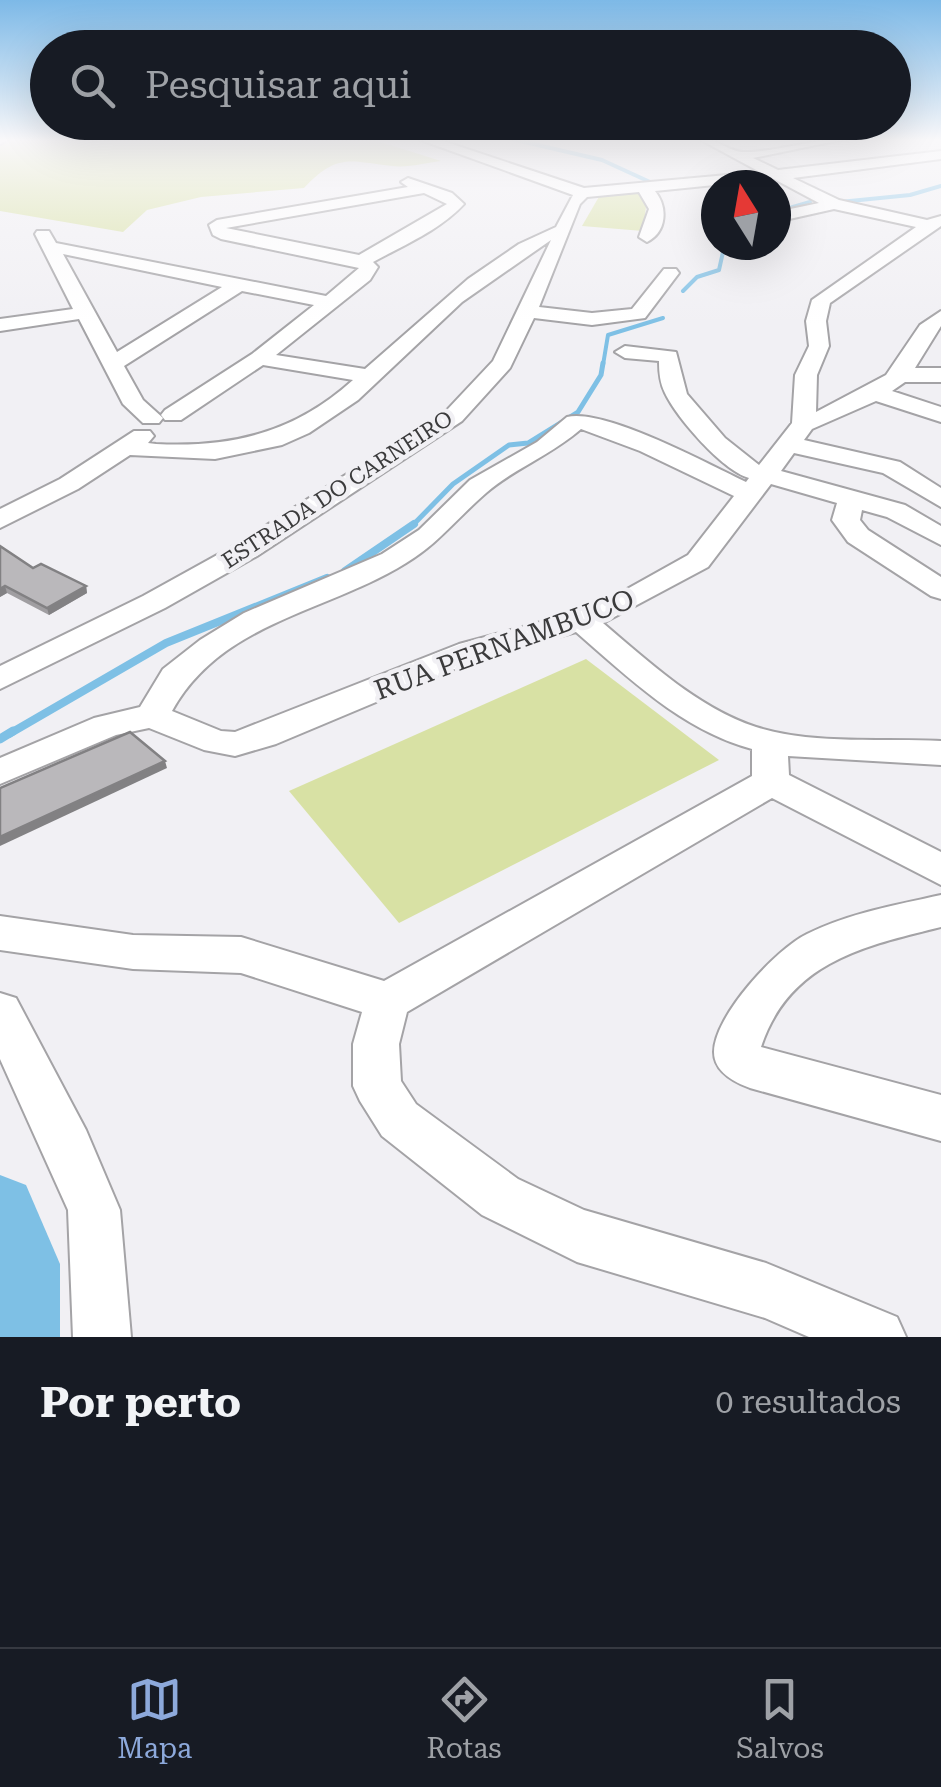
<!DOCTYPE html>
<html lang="pt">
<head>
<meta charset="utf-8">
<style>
	:root { --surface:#171b24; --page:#20242c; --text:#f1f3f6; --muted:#9ea1a6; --line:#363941; --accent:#8da9db }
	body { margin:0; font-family:"Roboto Serif",serif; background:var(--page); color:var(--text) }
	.compass { position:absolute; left:701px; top:170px; width:90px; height:90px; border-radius:50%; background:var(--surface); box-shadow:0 10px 40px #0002; rotate:349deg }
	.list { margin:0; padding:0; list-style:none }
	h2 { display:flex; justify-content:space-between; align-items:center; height:130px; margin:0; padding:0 40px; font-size:42px }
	h2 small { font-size:32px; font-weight:400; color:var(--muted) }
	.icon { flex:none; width:55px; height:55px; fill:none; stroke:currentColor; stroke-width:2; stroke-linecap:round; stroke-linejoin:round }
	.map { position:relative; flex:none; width:941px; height:1337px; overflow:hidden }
	.search { position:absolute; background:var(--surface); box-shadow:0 10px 40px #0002; left:30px; right:30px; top:30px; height:110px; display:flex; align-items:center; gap:25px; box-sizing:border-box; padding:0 35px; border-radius:55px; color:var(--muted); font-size:38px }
	.sheet { height:310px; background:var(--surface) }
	nav { display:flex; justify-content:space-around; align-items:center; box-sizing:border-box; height:140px; border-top:2px solid var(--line); background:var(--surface); font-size:28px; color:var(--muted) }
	nav a { display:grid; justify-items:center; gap:5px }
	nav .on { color:var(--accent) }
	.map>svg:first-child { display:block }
	.green { fill:#d8e1a4 }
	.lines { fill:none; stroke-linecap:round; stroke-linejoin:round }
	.stream-far3 { stroke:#7ec0e5; stroke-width:4 }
	.stream-far2 { stroke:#7ec0e5; stroke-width:5 }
	.stream-far1 { stroke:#7ec0e5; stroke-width:8 }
	.stream { stroke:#7ec0e5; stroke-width:9 }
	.river { fill:#7ec0e5; fill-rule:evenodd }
	.minor-casing { stroke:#a4a3a6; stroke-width:4 }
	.minor { fill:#fff; fill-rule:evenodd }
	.wall { fill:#a09ea1 }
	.shaded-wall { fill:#828183 }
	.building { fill:#bab8bb; stroke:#828183; stroke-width:2.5 }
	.labels { text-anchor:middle; stroke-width:9; stroke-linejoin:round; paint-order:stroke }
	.far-street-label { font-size:22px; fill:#3b3b3c; stroke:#f1f0f4 }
	.street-label { font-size:28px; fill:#3b3b3c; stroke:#f1f0f4 }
</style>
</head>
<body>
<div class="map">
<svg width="941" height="1337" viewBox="0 0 941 1337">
	<rect width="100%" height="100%" fill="#f1f0f4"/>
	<!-- green -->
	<g class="green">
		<path d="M24,139h347l70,22c-16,2 -33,7 -49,5 -43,-5 -55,-13 -88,22l-103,9 -54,13 -24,22 -123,-21v-68z"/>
		<path d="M642,190l5,9 -4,32 -61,-5 18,-31z"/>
		<path d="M586,659l133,101 -320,163 -110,-132z"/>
	</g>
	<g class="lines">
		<!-- stream-far3 -->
		<g class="stream-far3">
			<path d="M512,139l90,21 48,22"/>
			<path d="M840,202l70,-7 31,-9"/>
			<path d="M776,212l34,-10"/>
			<path d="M683,291l14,-14 22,-7 4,-18 12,-7"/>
			<path d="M603,365l5,-30 55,-17"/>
		</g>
		<!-- stream-far2 -->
		<path class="stream-far2" d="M411,527l42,-43 56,-39 19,-2 50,-31 23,-37 2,-12"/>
		<!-- stream-far1 -->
		<g class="stream-far1">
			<path d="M345,571l69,-47"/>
			<path d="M9,734l157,-91 161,-65"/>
		</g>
		<!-- stream -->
		<path class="stream" d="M0,739l13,-8"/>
		<!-- river -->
		<path class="river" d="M0,1175l26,10 34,79v73h-60z"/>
		<!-- minor casing -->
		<g class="minor-casing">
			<g id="minor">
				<path d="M0,139h9l-9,5z"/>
				<path d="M418,139h19l147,49 176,-16 -61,-33c19,0 29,12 44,13 28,1 69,-13 102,-13l-92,19 25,12 163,-19v8l-148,19 46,22 88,20 14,-4v10l-111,77 -4,18 3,25 -12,29 -1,37 70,-37 34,-50 21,-14v15l-26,42h26v14h-36l-13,9 49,16v15l-65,-21 -64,28 -8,11 96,22 41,26v19l-58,-34 -89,-20 -13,18 124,34 36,21v19l-54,-28 -25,-7 -2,10 8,10 73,47v22l-10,-3 -83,-54 -16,-22 5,-17 -66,-19 -63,83 -105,56c46,39 95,85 153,104 57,18 126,11 185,14v24l-153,-9 1,19 152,77v33l-169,-87 -365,214 -8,32 2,37 15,23 102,75 66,31 182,53 131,54 9,20h-97l-44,-19 -188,-56 -95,-47 -100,-79 -22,-35 -7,-15v-42l9,-32 -121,-39 -108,-4 -133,-19v-34l133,19 108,2 143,44 368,-205v-27c-70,-19 -123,-71 -176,-117l-95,26 -205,86 -41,12 -31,-6 -55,-22 -33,7 -116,49v-26l94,-40 46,-11 23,-38 37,-29 44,-27 138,-59 37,-24 51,-50 67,-38 30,-25c38,-9 141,47 179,65l3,-4c-27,-8 -72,-60 -84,-85 -5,-10 -6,-20 -6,-32l-34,-3 -10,-6 10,-6 51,6 11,42 38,44 34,27 33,-42 3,-48 14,-29 -3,-25 6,-21 104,-73 -82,-18 -58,13v-10l43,-9 -45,-24 -119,12c13,16 12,41 -8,51l-8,-5 10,-28 -10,-17 -52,5 -7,7 -41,103 53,6 40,-4 32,-40h12l3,4 -34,45 -53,7 -58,-7 -24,50 -48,53 -205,135 -92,52 -165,81v-23l143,-70 94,-52 209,-133 47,-50 58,-121 -89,62 -104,98 -49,33 -27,12 -67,14 -85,-4 -52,34 -78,39v-19l60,-30 74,-48h16l4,5 -6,7 8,1c76,4 140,-12 197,-64l-90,-15 -82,55h-16l-4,-5 4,-5 87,-56 62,-49 -72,-14 -118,75 19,34 20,18 -4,5h-16l-20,-19 -44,-85 -79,12v-12l73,-10 -38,-75 2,-3h12l7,12 270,53 33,-28 -138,-29 -8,-4 -4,-10 8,-5 191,-33 -7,-5 7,-4 44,15 12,11c-24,26 -60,41 -91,58l5,5 -8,13 -94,75 89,14 103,-90 51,-35 37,-17 17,-32zM424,193l23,11 -88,51 -133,-27zM63,254l159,33 -105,65zM581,429l59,22 94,45 -46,59 -77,43 -40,16 -112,30 -224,88 -14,-1 -49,-20c50,-90 154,-98 234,-148 32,-19 52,-46 80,-70 27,-24 64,-37 95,-64z"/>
				<path d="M941,895v32c-77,19 -152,35 -180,120l180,48v46l-191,-53c-16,-6 -36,-16 -36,-36 0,-36 62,-103 93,-118 42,-21 89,-29 134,-39z"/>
				<path d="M0,993l16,5 70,132 34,80 11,127h-58l-5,-127 -68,-151z"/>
			</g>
		</g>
		<!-- minor -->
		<use href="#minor" class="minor"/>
	</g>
	<!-- wall -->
	<path class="wall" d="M0,546l33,22 53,18 1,7 -38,22 -42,-22 -7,4z"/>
	<!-- shaded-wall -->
	<g class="shaded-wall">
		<path d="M5,586l2,7 -7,4v-8z"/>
		<path d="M86,586l1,7 -38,22 -2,-7z"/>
		<path d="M165,761l2,7 -167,78v-9z"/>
	</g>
	<!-- building -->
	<g class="building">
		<path d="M0,546l33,22 8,-4 45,22 -39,22 -42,-22 -5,3z"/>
		<path d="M130,732l35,29 -165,76v-49z"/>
	</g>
	<!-- sky -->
	<linearGradient id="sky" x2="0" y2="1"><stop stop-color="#7db9e7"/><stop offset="0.43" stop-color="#f9f8fa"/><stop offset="1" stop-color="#f9f8fa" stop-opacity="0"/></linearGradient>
	<rect width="941" height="326" fill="url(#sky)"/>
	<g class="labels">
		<!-- far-street labels -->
		<g class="far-street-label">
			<text transform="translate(337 489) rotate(-33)" y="8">ESTRADA DO CARNEIRO</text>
		</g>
		<!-- street labels -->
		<g class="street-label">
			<text transform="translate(504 644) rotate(-20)" y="10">RUA PERNAMBUCO</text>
		</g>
	</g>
</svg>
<svg class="compass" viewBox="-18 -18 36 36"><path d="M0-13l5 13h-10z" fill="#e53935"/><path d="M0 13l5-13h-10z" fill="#9ea1a6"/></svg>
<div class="search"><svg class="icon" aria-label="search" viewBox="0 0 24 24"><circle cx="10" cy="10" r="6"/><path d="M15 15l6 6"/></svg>Pesquisar aqui</div>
</div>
<section class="sheet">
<h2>Por perto<small>0 resultados</small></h2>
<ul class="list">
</ul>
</section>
<nav>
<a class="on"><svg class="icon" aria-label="map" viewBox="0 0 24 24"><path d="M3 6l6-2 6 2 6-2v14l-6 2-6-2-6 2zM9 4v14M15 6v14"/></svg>Mapa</a>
<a><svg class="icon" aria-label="directions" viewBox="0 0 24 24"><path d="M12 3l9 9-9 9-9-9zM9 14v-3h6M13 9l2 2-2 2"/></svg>Rotas</a>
<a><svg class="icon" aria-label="saved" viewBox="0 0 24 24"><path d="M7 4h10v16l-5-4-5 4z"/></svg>Salvos</a>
</nav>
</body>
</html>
